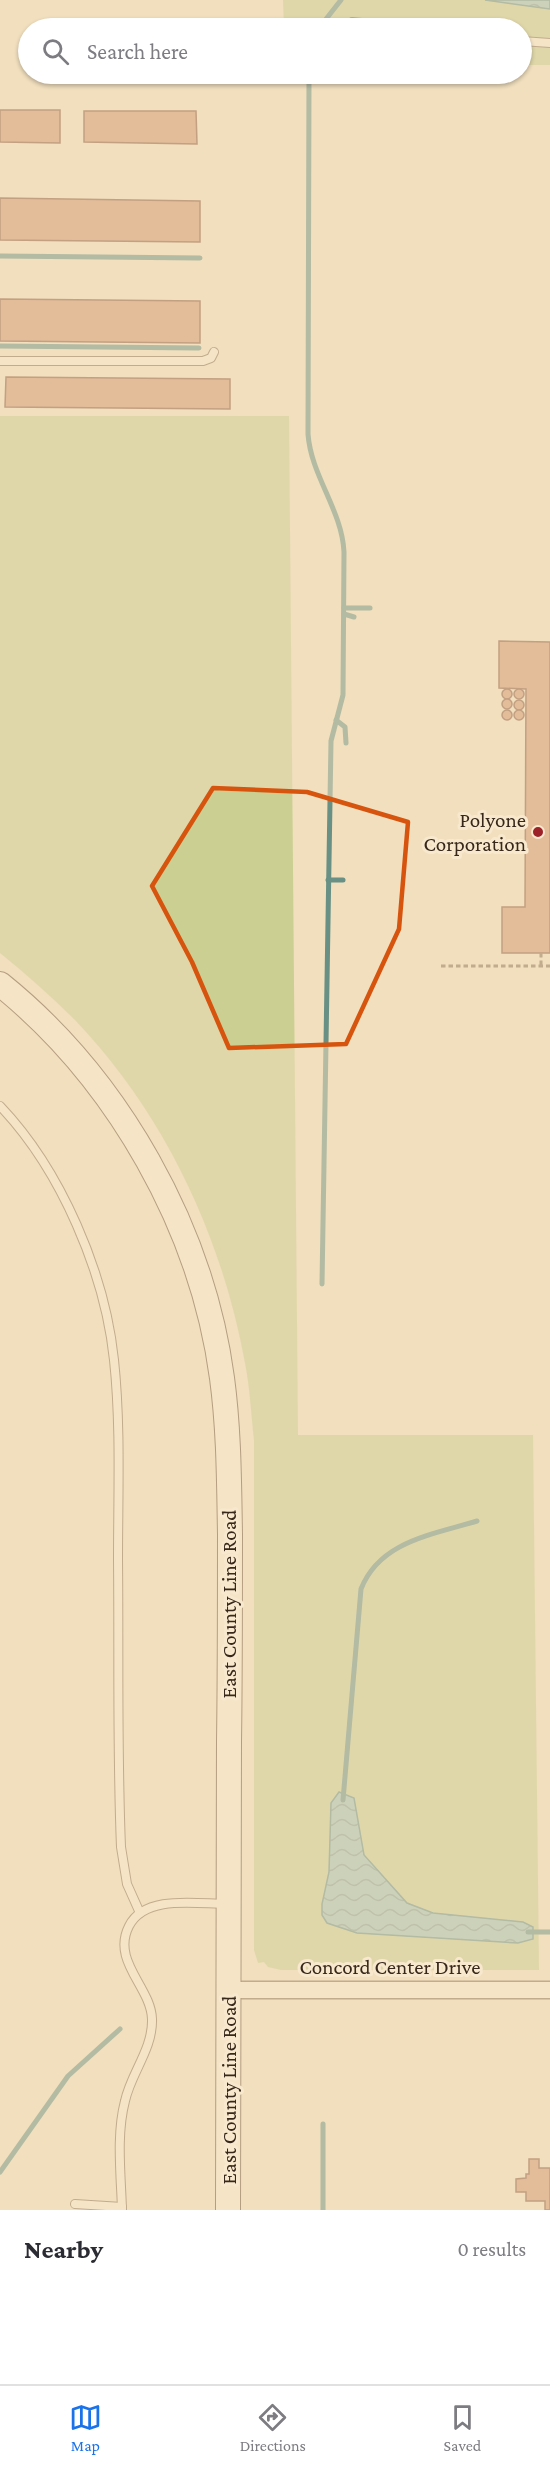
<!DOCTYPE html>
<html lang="en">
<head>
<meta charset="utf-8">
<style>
	:root { --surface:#fff; --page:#f7f7f7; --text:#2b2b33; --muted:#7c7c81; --line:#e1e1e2; --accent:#1a73e8 }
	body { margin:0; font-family:"Crimson Pro",serif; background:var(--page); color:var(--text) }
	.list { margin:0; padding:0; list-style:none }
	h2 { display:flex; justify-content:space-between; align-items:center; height:78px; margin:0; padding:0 24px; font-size:26px }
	h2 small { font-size:20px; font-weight:400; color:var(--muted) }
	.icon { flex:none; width:33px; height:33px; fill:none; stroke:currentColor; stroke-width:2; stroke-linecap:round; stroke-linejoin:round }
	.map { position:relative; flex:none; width:550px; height:2210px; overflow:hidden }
	.search { position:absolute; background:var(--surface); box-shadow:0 2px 4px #0004; left:18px; right:18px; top:18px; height:66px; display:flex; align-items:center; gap:15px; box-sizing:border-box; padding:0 21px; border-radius:33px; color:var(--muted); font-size:22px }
	.sheet { height:174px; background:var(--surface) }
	nav { display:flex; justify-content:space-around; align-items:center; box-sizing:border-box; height:84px; border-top:2px solid var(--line); background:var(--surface); font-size:16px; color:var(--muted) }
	nav a { display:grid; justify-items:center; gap:3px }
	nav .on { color:var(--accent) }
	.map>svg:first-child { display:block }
	.grass { fill:#cbcf91 }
	.water { fill:url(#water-waves); stroke:#689084; stroke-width:1.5 }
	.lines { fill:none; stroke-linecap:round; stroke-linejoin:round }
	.stream { stroke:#689084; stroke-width:5 }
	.building { fill:#d29470; stroke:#8b5539; stroke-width:1.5 }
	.service-casing { stroke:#8a6f55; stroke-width:10 }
	.minor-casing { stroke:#8a6f55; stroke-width:19 }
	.secondary-casing { stroke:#6c5039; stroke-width:26 }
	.path { stroke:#8a6f55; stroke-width:3; stroke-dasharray:4.5 3; stroke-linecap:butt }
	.service { stroke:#fbecd1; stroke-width:8 }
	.minor { stroke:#fbecd1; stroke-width:16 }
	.secondary { stroke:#fbecd1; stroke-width:24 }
	.marked { fill:none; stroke:#d6540e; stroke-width:4.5; stroke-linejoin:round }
	.poi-dot { fill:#9d2128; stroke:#f8e9ce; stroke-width:2 }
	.labels { text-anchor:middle; stroke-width:6; stroke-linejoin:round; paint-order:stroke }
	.poi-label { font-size:21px; fill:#38281b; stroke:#f8e9ce; text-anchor:end }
	.street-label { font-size:21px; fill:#38281b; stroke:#f8e9ce }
</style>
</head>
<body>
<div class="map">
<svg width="550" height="2210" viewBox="0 0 550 2210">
	<defs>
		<pattern id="water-waves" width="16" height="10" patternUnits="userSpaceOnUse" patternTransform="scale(1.5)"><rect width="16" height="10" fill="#a1c2b7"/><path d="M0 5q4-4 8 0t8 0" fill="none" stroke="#849e94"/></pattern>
	</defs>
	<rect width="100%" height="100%" fill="#f1dfbe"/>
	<!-- grass -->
	<g class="grass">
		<path d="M283,0h267v65h-28v-37h-238z"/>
		<path d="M0,416h289l9,1019h235l6,535h-258l-13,-3 -4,-5 -6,1 -4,-13v-510c-3,-26 -4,-52 -9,-77 -23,-127 -81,-250 -170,-343 -24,-24 -49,-46 -75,-67z"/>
	</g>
	<!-- water -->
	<g class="water">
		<path d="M485,0h65v9z"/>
		<path d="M339,1792l15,6 10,57 43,48 26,10 90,9 10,5v12l-15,4 -161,-10 -30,-10 -5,-8v-11l7,-32 2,-69z"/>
	</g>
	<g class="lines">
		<!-- stream -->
		<g class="stream">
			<path d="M319,28l22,-28"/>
			<path d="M309,74l-1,360c3,42 34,76 36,118l-1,143 -12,46 -9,543"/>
			<path d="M0,256l200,2"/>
			<path d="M0,346l199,2"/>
			<path d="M344,608h26"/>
			<path d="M344,614l10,3"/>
			<path d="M336,720l9,7 1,16"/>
			<path d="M328,880h15"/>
			<path d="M343,1800l18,-211c19,-48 71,-54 116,-68"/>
			<path d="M528,1932h22"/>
			<path d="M0,2172l68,-96 52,-47"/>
			<path d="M323,2210v-86"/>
		</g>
	</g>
	<!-- building -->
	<g class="building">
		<path d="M0,110h60v33l-60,-1z"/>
		<path d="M84,111h112l1,33 -113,-2z"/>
		<path d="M0,198l200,3v41l-200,-2z"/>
		<path d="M0,299l200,2v42l-200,-2z"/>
		<path d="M6,377l224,2v30l-225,-2z"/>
		<path d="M499,641l51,1v311h-48v-46h23l1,-218 -27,-1z"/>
		<circle cx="507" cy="694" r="5"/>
		<circle cx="519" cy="694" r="5"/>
		<circle cx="507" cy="704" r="5"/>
		<circle cx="519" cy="705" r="5"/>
		<circle cx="519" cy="715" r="5"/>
		<circle cx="507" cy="715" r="5"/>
		<path d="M529,2159h10v9h11v42h-5v-9h-19v-9h-10v-13l10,-1v-4h3z"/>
	</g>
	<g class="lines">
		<!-- service casing -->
		<g class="service-casing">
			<g id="service">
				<path d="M352,22l61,6"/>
				<path d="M522,41l28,2"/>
				<path d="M0,361h203l8,-3 3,-6"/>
				<path d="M0,1106c61,64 105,167 114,254 7,66 4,134 4,200 1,96 -1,191 3,287l6,37 13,29"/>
				<path d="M75,2204l47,3"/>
				<path d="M122,2210c-1,-35 -6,-75 3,-109 6,-28 28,-52 27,-82 -1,-32 -41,-58 -23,-93 16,-32 69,-22 97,-22"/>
			</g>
		</g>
		<!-- minor casing -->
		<g class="minor-casing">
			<path id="minor" d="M229,1990h321"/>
		</g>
		<!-- secondary casing -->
		<g class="secondary-casing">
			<path id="secondary" d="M0,984c118,95 202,244 222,394 7,52 7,103 8,156 0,69 0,138 -1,208 0,156 0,312 -1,468"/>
		</g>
		<!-- path -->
		<g class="path">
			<path d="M541,953v13"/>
			<path d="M441,966h109"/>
		</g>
		<!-- service -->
		<use href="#service" class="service"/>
		<!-- minor -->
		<use href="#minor" class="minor"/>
		<!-- secondary -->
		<use href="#secondary" class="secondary"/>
	</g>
	<!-- marked area -->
	<path d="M0 0H550V2210H0ZM213,788l94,4 101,30 -9,107 -53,115 -117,4 -37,-86 -40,-76z" fill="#f1dfbe" fill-opacity=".55" fill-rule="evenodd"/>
	<path class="marked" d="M213,788l94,4 101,30 -9,107 -53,115 -117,4 -37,-86 -40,-76z"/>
	<!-- markers -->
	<circle class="poi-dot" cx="538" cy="832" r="6"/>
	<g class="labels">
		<!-- poi labels -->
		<g class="poi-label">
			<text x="526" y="827">Polyone<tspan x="526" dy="24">Corporation</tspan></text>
		</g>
		<!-- street labels -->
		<g class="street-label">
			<text transform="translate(229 1604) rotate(-90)" y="7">East County Line Road</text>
			<text x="390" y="1974">Concord Center Drive</text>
			<text transform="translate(229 2090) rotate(-90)" y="7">East County Line Road</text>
		</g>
	</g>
</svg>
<div class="search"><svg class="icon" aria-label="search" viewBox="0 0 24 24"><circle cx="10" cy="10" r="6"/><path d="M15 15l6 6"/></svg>Search here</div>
</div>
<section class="sheet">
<h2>Nearby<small>0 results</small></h2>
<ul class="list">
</ul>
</section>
<nav>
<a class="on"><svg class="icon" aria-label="map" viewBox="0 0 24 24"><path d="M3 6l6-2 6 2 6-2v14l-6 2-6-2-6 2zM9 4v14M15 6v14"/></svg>Map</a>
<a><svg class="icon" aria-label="directions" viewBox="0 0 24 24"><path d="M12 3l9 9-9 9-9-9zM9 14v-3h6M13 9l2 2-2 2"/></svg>Directions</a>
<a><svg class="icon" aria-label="saved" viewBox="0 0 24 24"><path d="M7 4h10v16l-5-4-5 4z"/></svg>Saved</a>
</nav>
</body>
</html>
